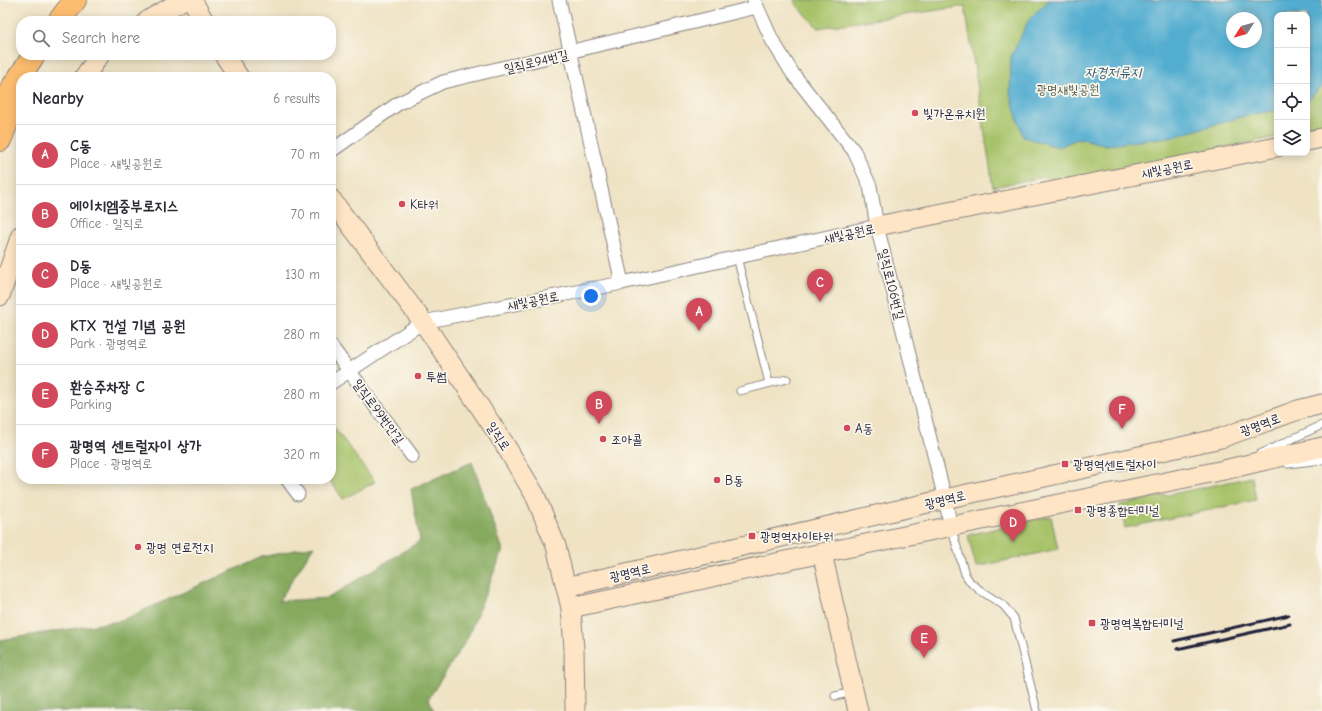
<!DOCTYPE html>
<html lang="en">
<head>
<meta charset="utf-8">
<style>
	:root { --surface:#fff; --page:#f2f2f3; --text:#2b2b33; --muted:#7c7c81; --line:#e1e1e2; --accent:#d1495b }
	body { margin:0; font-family:"Comic Neue","Poor Story",sans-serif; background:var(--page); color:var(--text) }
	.controls { position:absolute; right:12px; top:12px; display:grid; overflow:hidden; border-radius:8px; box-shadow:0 2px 10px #0003 }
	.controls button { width:36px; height:36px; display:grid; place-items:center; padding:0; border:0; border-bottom:1px solid var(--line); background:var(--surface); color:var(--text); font:20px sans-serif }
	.compass { position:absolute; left:1226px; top:12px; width:36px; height:36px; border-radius:50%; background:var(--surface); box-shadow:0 2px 10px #0003; rotate:234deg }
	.you { position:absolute; left:591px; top:296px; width:14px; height:14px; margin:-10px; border:3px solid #fff; border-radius:50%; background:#1a73e8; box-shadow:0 0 0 6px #1a73e833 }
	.badge { display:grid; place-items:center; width:26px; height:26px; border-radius:50%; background:var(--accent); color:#fff; font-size:13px; font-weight:700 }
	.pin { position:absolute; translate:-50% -33px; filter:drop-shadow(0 1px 2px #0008) }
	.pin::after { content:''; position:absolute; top:21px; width:14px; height:12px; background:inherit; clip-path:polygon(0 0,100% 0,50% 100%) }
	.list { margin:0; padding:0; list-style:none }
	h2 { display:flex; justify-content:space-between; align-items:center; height:52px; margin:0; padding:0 16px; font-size:17px }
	h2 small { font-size:13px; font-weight:400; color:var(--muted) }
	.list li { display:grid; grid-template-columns:26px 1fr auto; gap:12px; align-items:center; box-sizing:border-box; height:60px; padding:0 16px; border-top:1px solid var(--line) }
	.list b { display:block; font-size:15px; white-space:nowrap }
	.list p { margin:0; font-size:13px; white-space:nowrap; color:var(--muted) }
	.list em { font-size:13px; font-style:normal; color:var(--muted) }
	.icon { flex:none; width:22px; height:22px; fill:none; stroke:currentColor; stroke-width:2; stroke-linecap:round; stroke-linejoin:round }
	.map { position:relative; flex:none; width:1322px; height:711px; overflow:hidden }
	.search { position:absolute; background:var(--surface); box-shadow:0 2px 10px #0003; left:16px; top:16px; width:320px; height:44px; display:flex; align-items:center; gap:10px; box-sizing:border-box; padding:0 14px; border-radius:16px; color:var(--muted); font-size:15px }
	.panel { position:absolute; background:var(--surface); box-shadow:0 2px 10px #0003; left:16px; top:72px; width:320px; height:412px; border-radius:16px }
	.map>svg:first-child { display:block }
	.green { fill:#a7c369; stroke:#647252; fill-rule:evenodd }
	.forest { fill:#85a95d; stroke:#54664c }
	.water { fill:#53add0; stroke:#3a6886; fill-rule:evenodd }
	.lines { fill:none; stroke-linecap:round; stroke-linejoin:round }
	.lane-casing { stroke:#888280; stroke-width:9 }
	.street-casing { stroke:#888280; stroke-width:15 }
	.secondary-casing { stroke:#888280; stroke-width:21 }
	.highway-casing { stroke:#888280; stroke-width:24 }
	.lane { stroke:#fff; stroke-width:7 }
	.street { stroke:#fff; stroke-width:13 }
	.secondary { stroke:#fee5c5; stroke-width:19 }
	.highway { stroke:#fdbd6f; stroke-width:22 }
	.rail { stroke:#22223b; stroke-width:3 }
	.poi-dot { fill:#d1495b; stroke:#fbf7ec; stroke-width:1.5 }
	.labels { text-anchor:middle; stroke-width:3.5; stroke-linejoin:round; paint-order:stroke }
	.street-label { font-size:13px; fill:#22223b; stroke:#fbf7ec }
	.park-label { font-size:13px; fill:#515a4b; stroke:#fbf7ec }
	.poi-label { font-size:13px; fill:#22223b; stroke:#fbf7ec; text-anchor:start }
	.water-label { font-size:14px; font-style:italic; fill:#365a77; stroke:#fbf7ec }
</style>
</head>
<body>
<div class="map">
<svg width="1322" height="711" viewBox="0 0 1322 711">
	<rect width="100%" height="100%" fill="#fbf7ec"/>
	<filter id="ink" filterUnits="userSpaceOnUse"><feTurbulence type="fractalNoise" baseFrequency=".025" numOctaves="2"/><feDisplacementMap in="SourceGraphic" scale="8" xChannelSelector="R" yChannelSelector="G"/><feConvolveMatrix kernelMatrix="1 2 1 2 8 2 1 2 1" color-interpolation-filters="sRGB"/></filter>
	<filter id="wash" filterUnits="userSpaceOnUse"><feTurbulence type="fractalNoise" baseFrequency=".012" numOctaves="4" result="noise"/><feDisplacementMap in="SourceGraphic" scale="16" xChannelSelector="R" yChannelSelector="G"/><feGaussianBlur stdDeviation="0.9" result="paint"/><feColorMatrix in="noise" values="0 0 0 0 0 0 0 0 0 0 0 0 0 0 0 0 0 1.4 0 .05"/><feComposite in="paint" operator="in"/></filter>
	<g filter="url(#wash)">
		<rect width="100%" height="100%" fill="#efe3c4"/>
		<!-- green -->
		<g class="green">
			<path d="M795,0h527v128l-15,3v-116h-30v122l-218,44 -14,-4 -52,10 -28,-181 -147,22 -23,-25zM1232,18h24v24h-24z"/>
			<path d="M331,423l44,59 -32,17 -14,-20h2z"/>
			<path d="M1252,477l4,23 -131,28 -5,-23z"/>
			<path d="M1051,516l7,33 -82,18 -8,-32z"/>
		</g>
		<!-- forest -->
		<path class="forest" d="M472,462l31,88 -36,89 -38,59 5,13h-434v-71l120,-19 142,-64 52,-11 -35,55 49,-3 92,-57 -9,-52z"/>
		<!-- water -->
		<path class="water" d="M1049,0h273v85l-15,17v-87h-30v95l-29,5 -72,21 -69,9 -28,-7 -20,9 -36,-10 -13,-43 1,-37 18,-38zM1232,18h24v24h-24z"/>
	</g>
	<g filter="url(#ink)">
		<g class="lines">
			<!-- lane casing -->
			<g class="lane-casing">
				<g id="lane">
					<path d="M737,257l32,126"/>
					<path d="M740,391l47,-12"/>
					<path d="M1260,454l62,-29"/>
					<path d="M1288,464l34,-4"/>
					<path d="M951,527l14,47 5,8 11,9 22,14 11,13 23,93"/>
					<path d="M835,696l19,-4"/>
				</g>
			</g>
			<!-- street casing -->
			<g class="street-casing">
				<g id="street">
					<path d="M559,0l63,283"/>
					<path d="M754,0l18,40 21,34 61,77 16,35 7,40 68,273 6,28"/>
					<path d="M331,151l68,-48 44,-21 314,-75"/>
					<path d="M331,346l81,110"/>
					<path d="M331,383l92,-61 199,-39 255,-57"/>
					<path d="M287,479l11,15"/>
				</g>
			</g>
			<!-- secondary casing -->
			<g class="secondary-casing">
				<g id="secondary">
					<path d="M192,0l12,21"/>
					<path d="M147,21l36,-21"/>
					<path d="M224,55l15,22"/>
					<path d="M84,77l16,-22"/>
					<path d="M1307,141l15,-3"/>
					<path d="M331,199l92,123 79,118 33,55 21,51 15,62 3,41 1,62"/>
					<path d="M877,226l400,-79"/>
					<path d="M0,296l21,-61"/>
					<path d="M822,553l36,158"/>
					<path d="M566,587l379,-88 276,-61 77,-28 24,-6"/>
					<path d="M571,608l251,-55 402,-83 98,-23"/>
				</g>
			</g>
			<!-- highway casing -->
			<g class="highway-casing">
				<g id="highway">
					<path d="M59,21l16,-21"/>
					<path d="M0,106l34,-51"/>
					<path d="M0,140l9,-22 12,-23"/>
				</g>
			</g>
			<!-- lane -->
			<use href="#lane" class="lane"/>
			<!-- street -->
			<use href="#street" class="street"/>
			<!-- secondary -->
			<use href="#secondary" class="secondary"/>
			<!-- highway -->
			<use href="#highway" class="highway"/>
			<!-- rail -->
			<g class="rail">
				<path d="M1174,641l115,-26"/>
				<path d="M1177,649l113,-25"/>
			</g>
		</g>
	</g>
	<!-- markers -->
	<g class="poi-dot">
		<circle cx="915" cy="113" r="4"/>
		<circle cx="402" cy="204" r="4"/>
		<circle cx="418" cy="376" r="4"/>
		<circle cx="847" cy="428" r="4"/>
		<circle cx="603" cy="439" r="4"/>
		<rect x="1061" y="460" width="8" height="8" rx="2"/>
		<circle cx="717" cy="480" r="4"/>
		<rect x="1074" y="506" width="8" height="8" rx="2"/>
		<rect x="748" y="532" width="8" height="8" rx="2"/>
		<circle cx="138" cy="547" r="4"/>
		<rect x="1088" y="619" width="8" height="8" rx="2"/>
	</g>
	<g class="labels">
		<!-- street labels -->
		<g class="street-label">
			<text transform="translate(536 61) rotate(-13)" y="5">일직로94번길</text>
			<text transform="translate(1167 168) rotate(-11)" y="5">새빛공원로</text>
			<text transform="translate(849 233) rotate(-12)" y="5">새빛공원로</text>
			<text transform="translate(892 284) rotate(76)" y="5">일직로106번길</text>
			<text transform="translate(533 300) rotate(-11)" y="5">새빛공원로</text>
			<text transform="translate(379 411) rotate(54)" y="5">일직로99번안길</text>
			<text transform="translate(1260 424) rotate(-20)" y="5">광명역로</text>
			<text transform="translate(499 436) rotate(57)" y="5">일직로</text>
			<text transform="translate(945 499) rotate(-13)" y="5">광명역로</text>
			<text transform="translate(630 572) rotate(-13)" y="5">광명역로</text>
		</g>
		<!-- park labels -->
		<g class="park-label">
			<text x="1068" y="94">광명새빛공원</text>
		</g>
		<!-- poi labels -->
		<g class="poi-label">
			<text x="923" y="118">빛가온유치원</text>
			<text x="410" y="209">K타워</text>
			<text x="426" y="381">투썸</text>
			<text x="855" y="433">A동</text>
			<text x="611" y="444">조아콜</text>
			<text x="1073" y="469">광명역센트럴자이</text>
			<text x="725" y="485">B동</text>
			<text x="1086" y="515">광명종합터미널</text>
			<text x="760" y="541">광명역자이타워</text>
			<text x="146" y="552">광명 연료전지</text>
			<text x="1100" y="628">광명역복합터미널</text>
		</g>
		<!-- water labels -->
		<g class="water-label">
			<text x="1113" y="77">자경저류지</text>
		</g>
	</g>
</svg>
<div class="controls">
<button>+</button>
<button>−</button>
<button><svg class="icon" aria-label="locate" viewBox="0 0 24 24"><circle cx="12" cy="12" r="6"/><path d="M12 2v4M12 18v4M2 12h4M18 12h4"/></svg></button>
<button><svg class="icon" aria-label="layers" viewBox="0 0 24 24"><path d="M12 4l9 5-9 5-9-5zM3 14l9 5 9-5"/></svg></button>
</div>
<svg class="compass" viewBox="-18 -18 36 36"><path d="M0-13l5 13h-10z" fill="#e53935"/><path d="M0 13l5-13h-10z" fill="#7c7c81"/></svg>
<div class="you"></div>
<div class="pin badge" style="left:699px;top:331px">A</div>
<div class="pin badge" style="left:599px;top:424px">B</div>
<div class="pin badge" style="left:820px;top:302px">C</div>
<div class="pin badge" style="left:1013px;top:542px">D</div>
<div class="pin badge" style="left:924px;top:658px">E</div>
<div class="pin badge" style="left:1122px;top:429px">F</div>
<div class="search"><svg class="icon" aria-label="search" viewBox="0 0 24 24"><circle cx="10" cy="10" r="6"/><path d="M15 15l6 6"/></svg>Search here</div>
<section class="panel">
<h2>Nearby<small>6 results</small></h2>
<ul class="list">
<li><span class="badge">A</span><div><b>C동</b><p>Place · 새빛공원로</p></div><em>70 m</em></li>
<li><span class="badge">B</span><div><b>에이치엠중부로지스</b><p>Office · 일직로</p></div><em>70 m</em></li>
<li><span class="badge">C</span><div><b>D동</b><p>Place · 새빛공원로</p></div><em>130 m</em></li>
<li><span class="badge">D</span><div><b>KTX 건설 기념 공원</b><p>Park · 광명역로</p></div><em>280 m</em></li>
<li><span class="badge">E</span><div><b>환승주차장 C</b><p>Parking</p></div><em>280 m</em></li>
<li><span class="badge">F</span><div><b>광명역 센트럴자이 상가</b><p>Place · 광명역로</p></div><em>320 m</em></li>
</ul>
</section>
</div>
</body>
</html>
